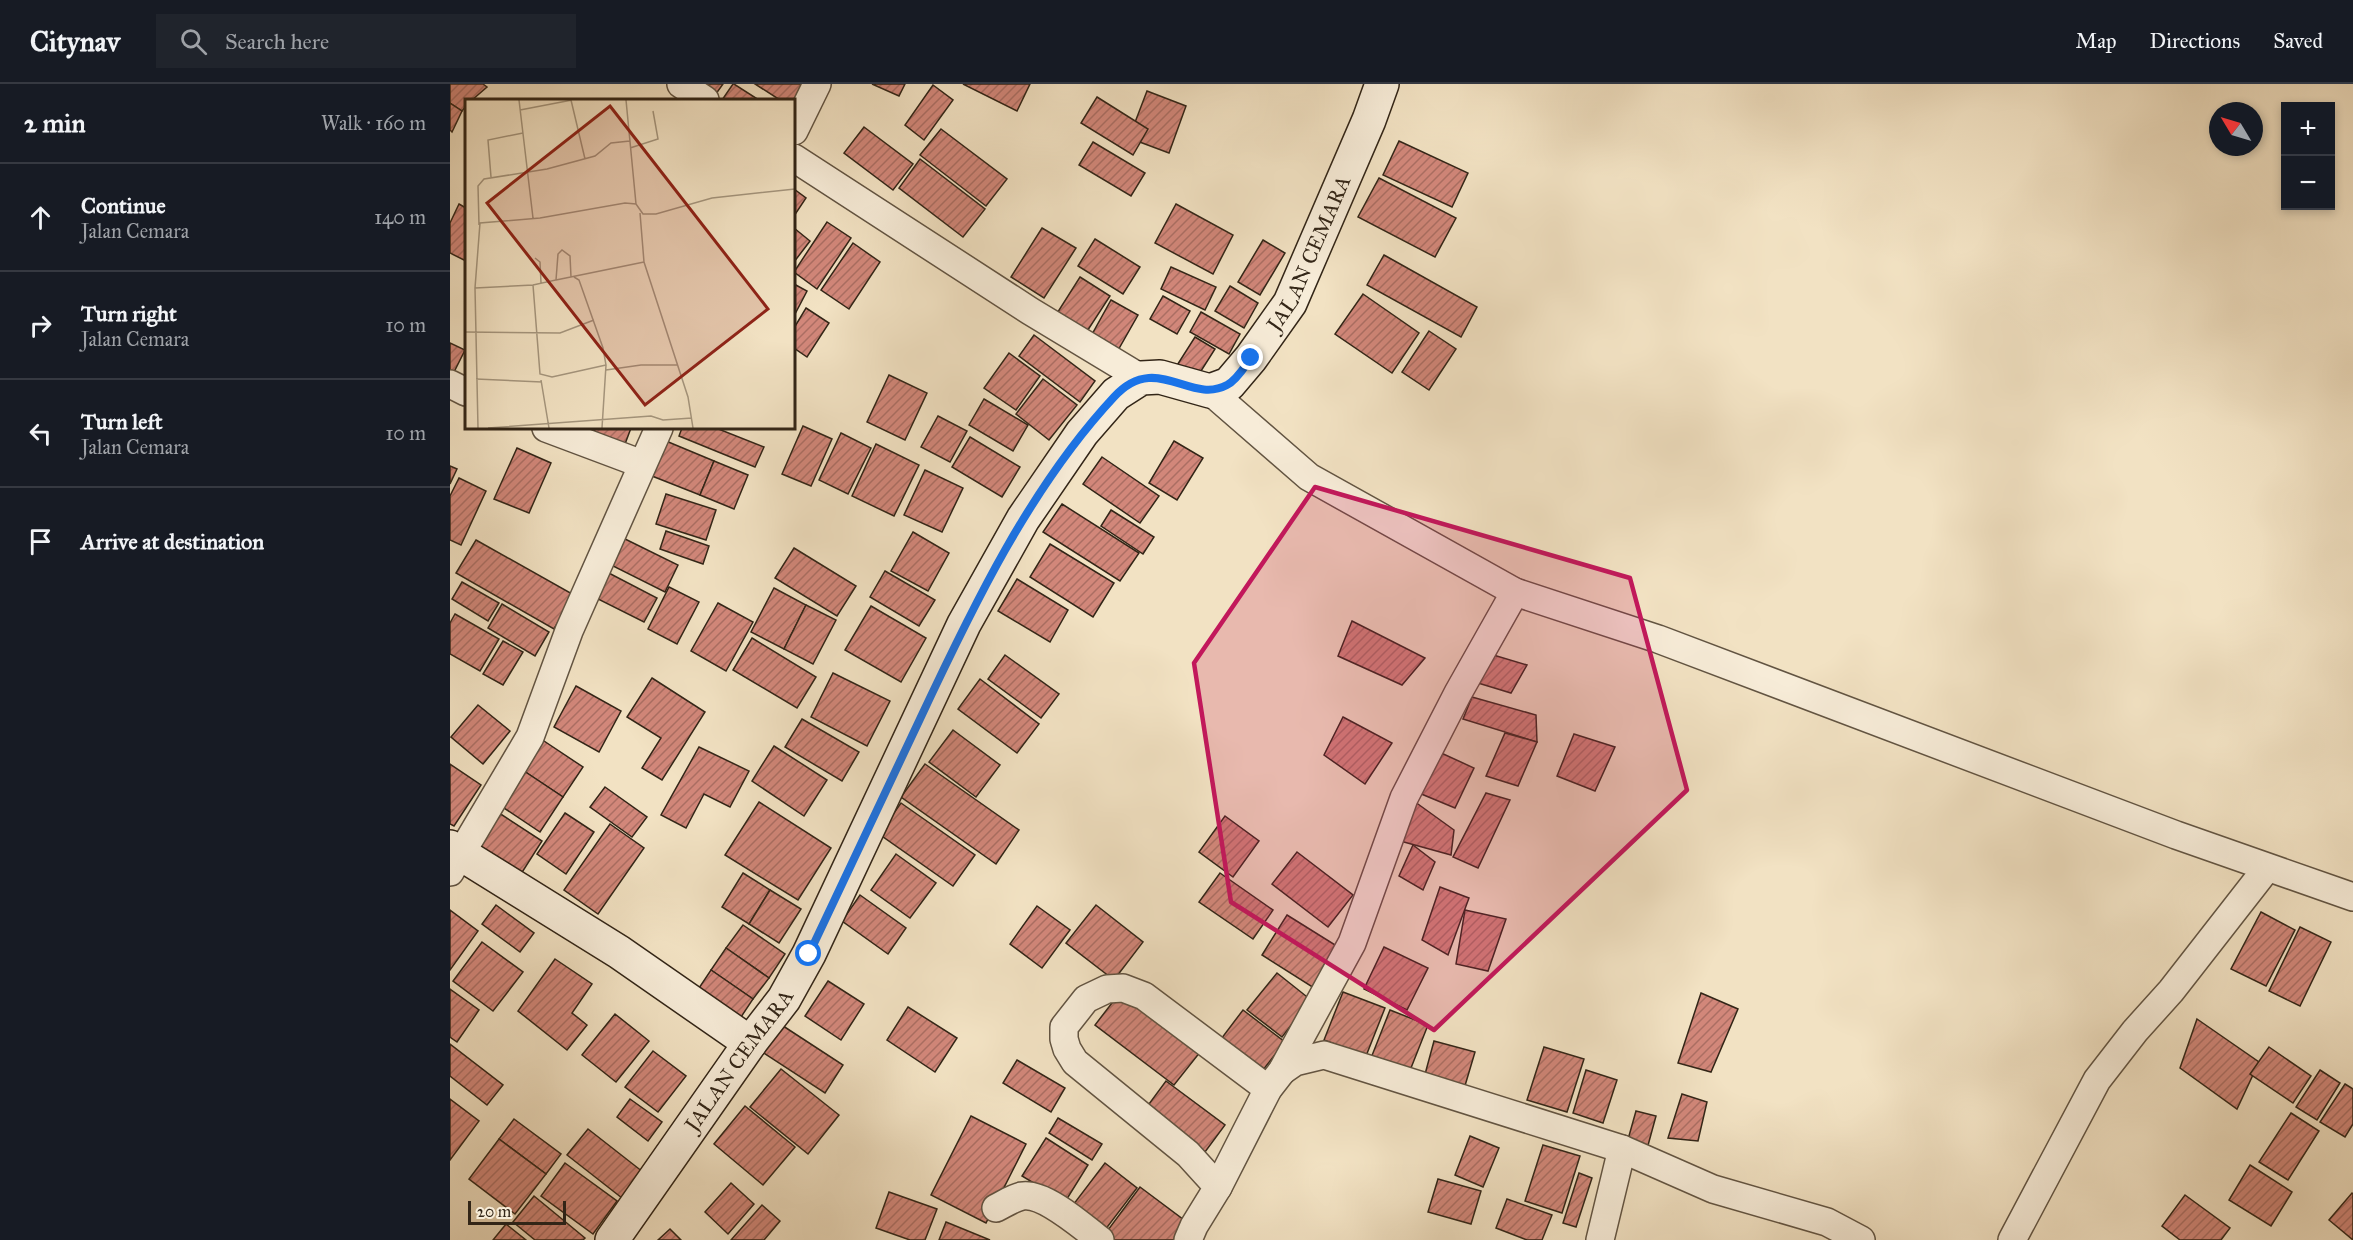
<!DOCTYPE html>
<html lang="en">
<head>
<meta charset="utf-8">
<style>
	:root { --surface:#171b24; --page:#20242c; --text:#f1f3f6; --muted:#9ea1a6; --line:#363941 }
	body { margin:0; font-family:"IM FELL Great Primer",serif; background:var(--page); color:var(--text) }
	.controls { position:absolute; right:18px; top:18px; display:grid; overflow:hidden; border-radius:0px; box-shadow:0 3px 9px #0003 }
	.controls button { width:54px; height:54px; display:grid; place-items:center; padding:0; border:0; border-bottom:2px solid var(--line); background:var(--surface); color:var(--text); font:30px sans-serif }
	.compass { position:absolute; left:1759px; top:18px; width:54px; height:54px; border-radius:50%; background:var(--surface); box-shadow:0 3px 9px #0003; rotate:308deg }
	.scale { position:absolute; left:18px; bottom:15px; width:98px; box-sizing:border-box; padding-left:6px; border:3px solid #322517; border-top:0; font-size:16px; line-height:21px; white-space:nowrap; color:#322517; -webkit-text-stroke:4px #f7ecd8; paint-order:stroke }
	.stop { position:absolute; width:18px; height:18px; margin:-14px; border:4px solid #1a73e8; border-radius:50%; background:#fff }
	.stop.end { background:#1a73e8; border-color:#fff; box-shadow:0 2px 6px #0008 }
	.list { margin:0; padding:0; list-style:none }
	h2 { display:flex; justify-content:space-between; align-items:center; height:78px; margin:0; padding:0 24px; font-size:26px }
	h2 small { font-size:20px; font-weight:400; color:var(--muted) }
	.list li { display:grid; grid-template-columns:39px 1fr auto; gap:18px; align-items:center; box-sizing:border-box; height:108px; padding:0 24px; border-top:2px solid var(--line) }
	.list b { display:block; font-size:22px; white-space:nowrap }
	.list p { margin:0; font-size:20px; white-space:nowrap; color:var(--muted) }
	.list em { font-size:20px; font-style:normal; color:var(--muted) }
	.icon { flex:none; width:33px; height:33px; fill:none; stroke:currentColor; stroke-width:2; stroke-linecap:round; stroke-linejoin:round }
	.map { position:relative; flex:none; width:1903px; height:1156px; overflow:hidden }
	header { display:flex; align-items:center; gap:36px; box-sizing:border-box; height:84px; padding:0 30px; background:var(--surface); border-bottom:2px solid var(--line) }
	header strong { font-size:28px }
	nav { display:flex; gap:33px; margin-inline-start:auto; font-size:21px }
	.search { width:420px; height:54px; background:var(--page); display:flex; align-items:center; gap:15px; box-sizing:border-box; padding:0 21px; border-radius:0px; color:var(--muted); font-size:22px }
	main { display:flex }
	aside { flex:1; background:var(--surface) }
	.map>svg:first-child { display:block }
	.building { fill:url(#building-hatch); stroke:#322517; stroke-width:1.5 }
	.lines { fill:none; stroke-linecap:round; stroke-linejoin:round }
	.street-casing { stroke:#625442; stroke-width:30 }
	.secondary-casing { stroke:#322517; stroke-width:36 }
	.street { stroke:#f7ecd8; stroke-width:27 }
	.secondary { stroke:#f7ecd8; stroke-width:33 }
	.route { stroke:#1a73e8; stroke-width:8 }
	.marked { fill:#c2185b; fill-opacity:0.2; stroke:#c2185b; stroke-width:4.5; stroke-linejoin:round }
	.labels { text-anchor:middle; stroke-width:4.5; stroke-linejoin:round; paint-order:stroke }
	.street-label { font-size:21px; fill:#322517; stroke:#f7ecd8 }
	.inset-road { fill:none; stroke:#a5967e; stroke-width:1.5 }
	.view { fill:#8f2418; fill-opacity:0.15; stroke:#8f2418; stroke-width:3 }
	.inset-edge { fill:none; stroke:#322517; stroke-width:3 }
</style>
</head>
<body>
<header>
<strong>Citynav</strong>
<div class="search"><svg class="icon" aria-label="search" viewBox="0 0 24 24"><circle cx="10" cy="10" r="6"/><path d="M15 15l6 6"/></svg>Search here</div>
<nav><a>Map</a><a>Directions</a><a>Saved</a></nav>
</header>
<main>
<aside>
<h2>2 min<small>Walk · 160 m</small></h2>
<ul class="list">
<li><svg class="icon" aria-label="ahead" viewBox="0 0 24 24"><path d="M12 20V5M6 11l6-6 6 6"/></svg><div><b>Continue</b><p>Jalan Cemara</p></div><em>140 m</em></li>
<li><svg class="icon" aria-label="right" viewBox="0 0 24 24"><path d="M7 20v-9h11M14 6l5 5-5 5"/></svg><div><b>Turn right</b><p>Jalan Cemara</p></div><em>10 m</em></li>
<li><svg class="icon" aria-label="left" viewBox="0 0 24 24"><path d="M17 20v-9H6M10 6l-5 5 5 5"/></svg><div><b>Turn left</b><p>Jalan Cemara</p></div><em>10 m</em></li>
<li><svg class="icon" aria-label="arrive" viewBox="0 0 24 24"><path d="M6 21V4h12l-3 4 3 4H6"/></svg><div><b>Arrive at destination</b></div></li>
</ul>
</aside>
<div class="map">
<svg width="1903" height="1156" viewBox="0 0 1903 1156">
	<defs>
		<pattern id="building-hatch" width="6" height="6" patternUnits="userSpaceOnUse" patternTransform="scale(1.5)"><rect width="6" height="6" fill="#d2877a"/><path d="M-1 1l2-2M0 6l6-6M5 7l2-2" fill="none" stroke="#ab6e63"/></pattern>
	</defs>
	<rect width="100%" height="100%" fill="#f2e2c3"/>
	<filter id="stains"><feTurbulence type="fractalNoise" baseFrequency=".00333" numOctaves="4"/><feColorMatrix values="0 0 0 0 .2 0 0 0 0 .09 0 0 0 0 .02 0 0 0 .5 -.17"/></filter>
	<radialGradient id="worn" r=".72"><stop offset=".6" stop-color="#630" stop-opacity="0"/><stop offset="1" stop-color="#630" stop-opacity=".3"/></radialGradient>
	<!-- building -->
	<g class="building">
		<path d="M0,0h33l4,3 -15,13h-6v6l-4,5 -12,-8z"/>
		<path d="M241,0h32l-10,14z"/>
		<path d="M283,0h1l25,16h-37z"/>
		<path d="M305,0h45l4,2 -10,16 -14,-2z"/>
		<path d="M422,0h33l-6,12z"/>
		<path d="M513,0h67l-13,27z"/>
		<path d="M483,1l20,15 -29,40 -19,-15z"/>
		<path d="M697,7l39,15 -17,47 -40,-15z"/>
		<path d="M647,13l51,32 -15,26 -52,-32z"/>
		<path d="M0,19l12,8 -10,21 -2,-2z"/>
		<path d="M414,43l49,37 -20,26 -49,-37z"/>
		<path d="M491,45l66,50 -21,27 -66,-51z"/>
		<path d="M949,57l69,32 -16,34 -69,-32z"/>
		<path d="M643,58l52,31 -14,23 -52,-31z"/>
		<path d="M470,75l65,50 -22,28 -64,-49z"/>
		<path d="M929,94l77,40 -21,39 -77,-40z"/>
		<path d="M344,105l12,9 -12,18z"/>
		<path d="M9,120l7,4v53l-16,-8v-30z"/>
		<path d="M726,120l57,31 -20,39 -58,-31z"/>
		<path d="M377,138l24,16 -34,51 -23,-17z"/>
		<path d="M344,144l16,13 -16,21z"/>
		<path d="M592,144l34,20 -32,50 -33,-21z"/>
		<path d="M645,155l45,28 -17,27 -45,-28z"/>
		<path d="M813,156l22,13 -25,42 -22,-13z"/>
		<path d="M403,159l27,19 -31,47 -28,-19z"/>
		<path d="M934,171l93,52 -16,30 -94,-52z"/>
		<path d="M721,183l45,20 -11,23 -44,-21z"/>
		<path d="M630,193l30,19 -26,40 -30,-18z"/>
		<path d="M344,200l13,7 -13,25z"/>
		<path d="M780,202l28,17 -14,25 -29,-17z"/>
		<path d="M913,210l56,39 -27,40 -57,-39z"/>
		<path d="M713,212l27,15 -13,23 -27,-15z"/>
		<path d="M661,216l27,15 -21,37 -27,-14z"/>
		<path d="M356,224l23,15 -22,34 -13,-9v-20z"/>
		<path d="M751,228l39,22 -11,20 -39,-22z"/>
		<path d="M979,247l27,18 -27,41 -27,-18z"/>
		<path d="M584,251l61,46 -15,21 -61,-46z"/>
		<path d="M745,253l20,12 -21,33 -20,-12z"/>
		<path d="M0,259l15,7 -13,26 -2,-1z"/>
		<path d="M559,269l31,23 -24,34 -32,-22z"/>
		<path d="M439,291l38,18 -22,47 -38,-18z"/>
		<path d="M593,295l34,26 -28,35 -33,-26z"/>
		<path d="M534,315l44,26 -15,26 -44,-26z"/>
		<path d="M488,332l29,15 -17,31 -29,-15z"/>
		<path d="M353,342l29,13 -21,47 -29,-12z"/>
		<path d="M145,344h36l-6,16 -31,-11z"/>
		<path d="M232,344h34l48,19 -9,20 -76,-31z"/>
		<path d="M391,349l30,15 -23,46 -29,-14z"/>
		<path d="M520,353l50,30 -18,30 -50,-30z"/>
		<path d="M216,357l48,20 -14,34 -48,-19z"/>
		<path d="M724,357l29,17 -26,42 -28,-17z"/>
		<path d="M426,360l43,21 -25,51 -42,-20z"/>
		<path d="M67,364l34,15 -22,50 -35,-14z"/>
		<path d="M652,373l57,39 -19,27 -57,-39z"/>
		<path d="M264,377l34,14 -14,34 -34,-14z"/>
		<path d="M0,382l7,3 -7,15z"/>
		<path d="M475,386l38,18 -21,44 -38,-17z"/>
		<path d="M9,394l27,13 -25,54 -11,-5v-44z"/>
		<path d="M216,410l50,16 -10,30 -50,-16z"/>
		<path d="M612,420l77,49 -19,28 -77,-49z"/>
		<path d="M661,426l43,27 -11,17 -42,-28z"/>
		<path d="M216,447l43,15 -6,18 -43,-15z"/>
		<path d="M463,448l36,21 -21,38 -37,-20z"/>
		<path d="M171,453l57,28 -13,27 -58,-29z"/>
		<path d="M26,456l98,55 -20,34 -98,-56z"/>
		<path d="M600,460l64,39 -21,34 -63,-40z"/>
		<path d="M344,464l62,38 -19,30 -62,-38z"/>
		<path d="M153,486l54,28 -13,24 -54,-27z"/>
		<path d="M435,487l50,29 -16,26 -49,-29z"/>
		<path d="M567,495l51,31 -18,32 -52,-31z"/>
		<path d="M12,498l37,21 -11,18 -36,-22z"/>
		<path d="M219,503l30,15 -22,42 -29,-15z"/>
		<path d="M324,504l32,17 -22,44 -33,-17z"/>
		<path d="M268,519l35,19 -27,49 -35,-20z"/>
		<path d="M52,520l47,28 -14,24 -47,-28z"/>
		<path d="M356,521l30,15 -23,44 -29,-15z"/>
		<path d="M421,522l55,32 -25,44 -56,-32z"/>
		<path d="M5,530l44,25 -19,32 -30,-17v-31z"/>
		<path d="M902,537l73,37 -23,27 -64,-29z"/>
		<path d="M302,554l64,39 -19,31 -64,-38z"/>
		<path d="M53,557l20,11 -20,33 -20,-11z"/>
		<path d="M1040,570l37,11 -16,28 -33,-10z"/>
		<path d="M555,571l54,39 -18,24 -53,-39z"/>
		<path d="M383,589l57,28 -23,45 -56,-29z"/>
		<path d="M202,594l53,34 -43,68 -20,-12 19,-30 -34,-21z"/>
		<path d="M530,595l59,45 -22,29 -59,-44z"/>
		<path d="M126,602l45,25 -22,41 -45,-25z"/>
		<path d="M1022,613l64,18 1,27 -74,-23z"/>
		<path d="M28,621l32,26 -27,33 -32,-27z"/>
		<path d="M893,633l49,26 -27,41 -41,-29z"/>
		<path d="M352,635l57,33 -17,29 -57,-34z"/>
		<path d="M503,646l47,35 -24,32 -47,-35z"/>
		<path d="M1055,649l32,9 -19,44 -32,-10z"/>
		<path d="M1124,650l41,13 -20,44 -38,-15z"/>
		<path d="M91,655l42,28 -20,30 -42,-28z"/>
		<path d="M324,662l53,34 -23,36 -52,-35z"/>
		<path d="M249,663l50,24 -19,36 -26,-13 -18,34 -25,-13z"/>
		<path d="M989,668l35,16 -19,40 -36,-15z"/>
		<path d="M0,680l31,21 -27,41 -4,-2z"/>
		<path d="M475,680l94,66 -23,34 -95,-67z"/>
		<path d="M71,685l42,28 -23,35 -42,-28z"/>
		<path d="M155,703l42,30 -15,20 -42,-30z"/>
		<path d="M1036,709l24,7 -32,68 -25,-11z"/>
		<path d="M961,715l43,31 -3,25 -58,-16z"/>
		<path d="M309,718l72,46 -33,52 -73,-45z"/>
		<path d="M451,719l74,52 -22,31 -74,-52z"/>
		<path d="M46,727l46,30 -28,44 -46,-30z"/>
		<path d="M115,729l29,19 -28,42 -29,-20z"/>
		<path d="M775,732l34,25 -26,36 -34,-25z"/>
		<path d="M160,740l34,24 -46,66 -34,-24z"/>
		<path d="M963,761l22,17 -12,28 -24,-14z"/>
		<path d="M847,768l56,43 -25,32 -56,-43z"/>
		<path d="M446,770l40,29 -26,35 -39,-28z"/>
		<path d="M293,789l27,17 -21,34 -27,-17z"/>
		<path d="M770,789l53,37 -20,29 -54,-37z"/>
		<path d="M990,803l29,11 -21,57 -26,-15z"/>
		<path d="M320,806l31,19 -22,34 -30,-19z"/>
		<path d="M410,811l46,33 -18,26 -46,-33z"/>
		<path d="M46,821l38,28 -14,19 -38,-28z"/>
		<path d="M646,821l47,37 -29,38 -48,-37z"/>
		<path d="M587,822l33,24 -28,38 -32,-24z"/>
		<path d="M0,826l28,21 -28,39z"/>
		<path d="M1015,826l41,9 -18,52 -32,-7z"/>
		<path d="M1811,828l34,18 -29,56 -35,-17z"/>
		<path d="M837,831l53,33 -26,40 -52,-33z"/>
		<path d="M293,841l42,29 -16,24 -43,-30z"/>
		<path d="M1850,843l31,15 -31,64 -31,-15z"/>
		<path d="M32,858l41,30 -30,39 -40,-30z"/>
		<path d="M934,863l44,21 -21,42 -43,-21z"/>
		<path d="M276,864l43,30 -16,21 -42,-29z"/>
		<path d="M105,875l37,25 -20,29 15,12 -20,25 -49,-39z"/>
		<path d="M261,886l42,29 -16,24 -42,-29z"/>
		<path d="M827,889l34,27 -29,37 -35,-27z"/>
		<path d="M378,897l36,23 -23,36 -36,-24z"/>
		<path d="M0,905l29,21 -22,32 -7,-5z"/>
		<path d="M672,906l79,61 -27,34 -79,-60z"/>
		<path d="M893,908l42,16 -19,48 -42,-16z"/>
		<path d="M1251,909l37,16 -27,63 -33,-9z"/>
		<path d="M458,923l49,31 -22,34 -48,-32z"/>
		<path d="M793,926l42,32 -26,33 -41,-32z"/>
		<path d="M940,926l38,15 -19,48 -38,-15z"/>
		<path d="M165,930l34,27 -33,41 -34,-27z"/>
		<path d="M1747,935l62,43 -22,47 -57,-41z"/>
		<path d="M327,938l66,43 -18,28 -66,-43z"/>
		<path d="M984,957l41,11 -11,37 -40,-11z"/>
		<path d="M0,960l53,41 -16,20 -37,-29z"/>
		<path d="M1094,963l40,12 -17,53 -40,-12z"/>
		<path d="M1819,963l42,29 -18,27 -43,-29z"/>
		<path d="M203,967l33,25 -28,36 -33,-25z"/>
		<path d="M567,976l48,28 -14,24 -48,-29z"/>
		<path d="M331,985l58,46 -31,39 -58,-47z"/>
		<path d="M1136,986l31,10 -14,43 -30,-10z"/>
		<path d="M1870,986l20,13 -23,37 -21,-13z"/>
		<path d="M716,997l59,44 -20,27 -59,-44z"/>
		<path d="M1895,1000l8,5v35l-8,13 -25,-15z"/>
		<path d="M1232,1010l25,8 -9,39 -30,-3z"/>
		<path d="M0,1015l29,22 -29,39z"/>
		<path d="M180,1015l32,23 -14,19 -31,-24z"/>
		<path d="M295,1022l50,41 -32,38 -49,-41z"/>
		<path d="M1186,1027l20,5 -9,33 -20,-6z"/>
		<path d="M1841,1029l28,18 -31,49 -29,-18z"/>
		<path d="M521,1032l55,28 -40,79 -55,-28z"/>
		<path d="M608,1034l44,26 -10,16 -43,-27z"/>
		<path d="M64,1035l47,35 -15,20 -47,-35z"/>
		<path d="M138,1045l55,43 -21,26 -55,-43z"/>
		<path d="M1020,1052l29,12 -16,39 -28,-12z"/>
		<path d="M596,1054l42,27 -23,37 -43,-26z"/>
		<path d="M49,1055l47,35 -31,40 -46,-35z"/>
		<path d="M1093,1061l37,11 -18,57 -37,-12z"/>
		<path d="M115,1079l52,38 -24,33 -52,-38z"/>
		<path d="M655,1079l32,25 -32,42 -32,-25z"/>
		<path d="M1800,1081l42,27 -21,34 -42,-26z"/>
		<path d="M1129,1089l13,5 -16,49 -13,-4z"/>
		<path d="M988,1095l43,12 -10,33 -43,-12z"/>
		<path d="M281,1099l23,21 -26,30 -23,-22z"/>
		<path d="M690,1103l48,36 -12,17h-63l-8,-6z"/>
		<path d="M439,1108l48,17 -12,31h-15l-34,-12z"/>
		<path d="M1902,1109l1,1v46l-24,-20z"/>
		<path d="M1735,1111l45,33 -9,12h-41l-18,-14z"/>
		<path d="M84,1112l51,42 -2,2h-48l-22,-18z"/>
		<path d="M1057,1115l45,16 -10,25h-15l-31,-12z"/>
		<path d="M312,1121l18,16 -16,19h-33z"/>
		<path d="M496,1138l44,18h-51z"/>
		<path d="M56,1140l20,16h-33z"/>
		<path d="M220,1145l11,11h-23z"/>
	</g>
	<g class="lines">
		<!-- street casing -->
		<g class="street-casing">
			<g id="street">
				<path d="M231,0l24,16"/>
				<path d="M344,47l23,-47"/>
				<path d="M344,74l236,153 111,67"/>
				<path d="M0,300l16,8"/>
				<path d="M760,307l99,86 206,115 143,47 518,196 177,62"/>
				<path d="M96,344l96,36"/>
				<path d="M0,788l80,-135 39,-106 90,-203"/>
				<path d="M832,987l13,-9 29,-7 298,94 91,40 114,33 34,18"/>
				<path d="M768,1103l50,-98 14,-18 70,-128 52,-145 54,-105 57,-101"/>
				<path d="M546,1124c8,-4 17,-10 26,-12 22,-4 61,31 78,44"/>
				<path d="M738,1156l6,-14 24,-39 -30,-33 -113,-92 -8,-13 -3,-10v-12l22,-28 21,-10 16,-1 21,8 124,93"/>
				<path d="M1150,1156l22,-91"/>
				<path d="M1562,1156l85,-160 38,-49 36,-40 96,-123"/>
			</g>
		</g>
		<!-- secondary casing -->
		<g class="secondary-casing">
			<g id="secondary">
				<path d="M0,763l169,105 131,91"/>
				<path id="s1" d="M162,1156l138,-197 34,-44 25,-45 155,-330 59,-105 59,-86 34,-39 25,-16 19,-1 50,14 19,-7 22,-26 39,-55 79,-183 13,-36"/>
			</g>
		</g>
		<!-- street -->
		<use href="#street" class="street"/>
		<!-- secondary -->
		<use href="#secondary" class="secondary"/>
	</g>
	<g class="lines">
		<!-- route -->
		<path class="route" d="M359,870c37,-78 74,-157 111,-235 52,-111 110,-232 194,-322 42,-46 76,8 113,-12 10,-5 18,-19 24,-27"/>
	</g>
	<!-- marked area -->
	<path class="marked" d="M865,403l315,91 57,212 -253,240 -203,-128 -37,-239z"/>
	<g class="labels">
		<!-- street labels -->
		<g class="street-label">
			<text dy="7" stroke="none"><textPath href="#s1" startOffset="1264">JALAN CEMARA</textPath></text>
			<text dy="7" stroke="none"><textPath href="#s1" startOffset="220">JALAN CEMARA</textPath></text>
		</g>
	</g>
	<!-- overview -->
	<g transform="translate(15 15)">
		<rect width="330" height="330" fill="#f2e2c3"/>
		<path class="inset-road" d="M54,1l14,118M106,1l14,59M161,1l10,104M55,11l52,-10M165,49l28,-9 -5,-28M26,78l-3,-37 35,-7M175,114l4,49 44,135 5,31M14,126l-1,-39 6,-7 63,-10 48,-13 16,-13 19,-2M70,159l5,4 1,21M109,178l5,3 24,68 3,17 -4,63M91,181l88,-18M68,186l7,89 12,3 54,-12M10,189l58,-3 23,-5 2,-26 4,-4 8,6 1,21M0,233l95,1 34,-13M141,271l35,-5h36M11,280l66,3M76,281l8,48M13,329l-3,-140 5,-65 60,-5 85,-15 11,1 7,10h13l56,-16 83,-9M23,329l163,-12 12,4 29,-2"/>
		<path class="view" d="M145,7l158,203 -123,96 -158,-202z"/>
		<rect width="330" height="330" class="inset-edge"/>
	</g>
	<rect width="100%" height="100%" filter="url(#stains)"/>
	<rect width="100%" height="100%" fill="url(#worn)"/>
</svg>
<div class="controls">
<button>+</button>
<button>−</button>
</div>
<svg class="compass" viewBox="-18 -18 36 36"><path d="M0-13l5 13h-10z" fill="#e53935"/><path d="M0 13l5-13h-10z" fill="#9ea1a6"/></svg>
<div class="scale">20 m</div>
<div class="stop" style="left:359px;top:870px"></div>
<div class="stop end" style="left:801px;top:274px"></div>
</div>
</main>
</body>
</html>
